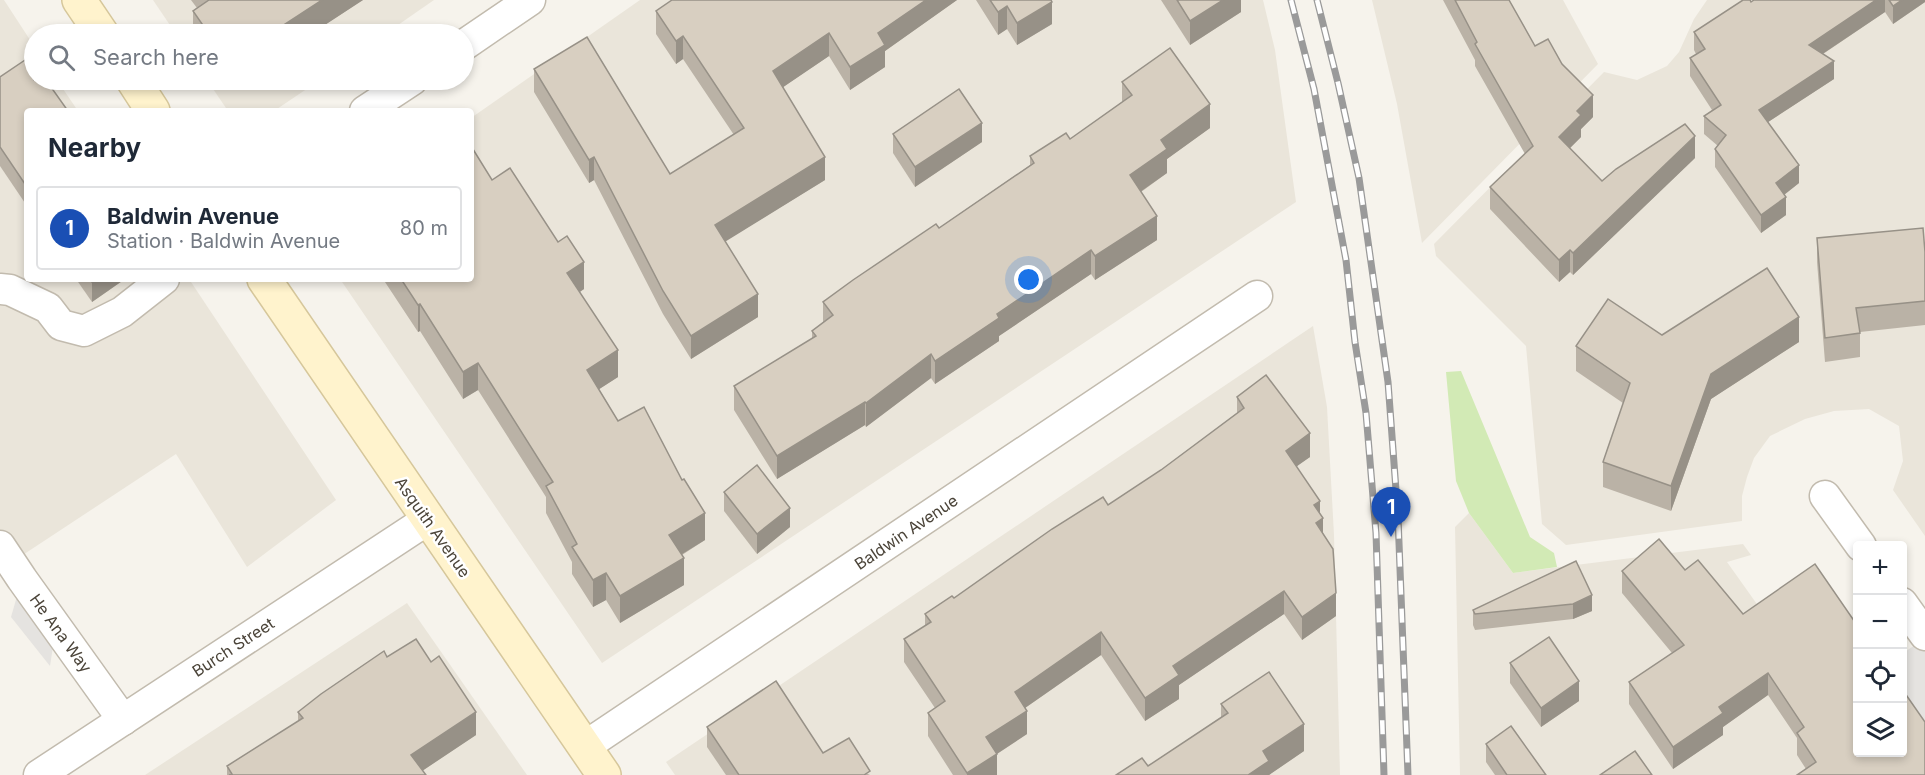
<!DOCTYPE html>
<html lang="en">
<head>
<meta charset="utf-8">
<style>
	:root { --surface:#fff; --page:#f6f6f7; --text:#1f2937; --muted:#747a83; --line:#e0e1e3; --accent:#fc3f1d }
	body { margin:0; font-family:Inter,sans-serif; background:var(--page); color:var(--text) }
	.controls { position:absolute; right:18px; bottom:18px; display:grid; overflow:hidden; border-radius:6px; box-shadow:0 3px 9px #0003 }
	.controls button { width:54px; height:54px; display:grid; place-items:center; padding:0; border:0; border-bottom:2px solid var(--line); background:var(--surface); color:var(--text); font:30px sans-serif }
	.you { position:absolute; left:1029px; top:280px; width:21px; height:21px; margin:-15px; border:4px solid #fff; border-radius:50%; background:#1a73e8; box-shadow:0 0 0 9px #1a73e833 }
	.badge { display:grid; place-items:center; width:39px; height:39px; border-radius:50%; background:var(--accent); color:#fff; font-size:20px; font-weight:700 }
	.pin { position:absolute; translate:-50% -50px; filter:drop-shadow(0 2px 3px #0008) }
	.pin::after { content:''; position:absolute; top:32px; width:21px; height:18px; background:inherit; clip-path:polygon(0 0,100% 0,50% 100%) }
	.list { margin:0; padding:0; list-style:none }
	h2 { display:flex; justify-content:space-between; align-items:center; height:78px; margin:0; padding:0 24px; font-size:26px }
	h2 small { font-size:20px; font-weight:400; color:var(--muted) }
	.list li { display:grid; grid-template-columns:39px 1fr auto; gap:18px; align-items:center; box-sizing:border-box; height:84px; margin:0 12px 12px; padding:0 12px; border:2px solid var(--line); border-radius:6px }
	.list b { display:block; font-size:22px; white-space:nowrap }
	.list p { margin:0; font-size:20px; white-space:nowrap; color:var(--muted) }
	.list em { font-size:20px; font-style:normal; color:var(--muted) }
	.icon { flex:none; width:33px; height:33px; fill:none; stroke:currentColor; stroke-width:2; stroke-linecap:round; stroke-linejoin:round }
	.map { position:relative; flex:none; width:1925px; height:775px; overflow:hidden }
	.search { position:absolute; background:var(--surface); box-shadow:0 3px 9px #0003; left:24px; top:24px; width:450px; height:66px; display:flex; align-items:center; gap:15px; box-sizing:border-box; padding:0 21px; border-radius:33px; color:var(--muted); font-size:22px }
	.panel { position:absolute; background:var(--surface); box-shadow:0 3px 9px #0003; left:24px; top:108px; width:450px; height:174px; border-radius:6px }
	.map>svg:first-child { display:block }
	.residential { fill:#eae5da }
	.green { fill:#d2eab5 }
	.parking { fill:#e5e3e0 }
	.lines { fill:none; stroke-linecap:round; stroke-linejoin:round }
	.street-casing { stroke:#c2bbae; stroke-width:33 }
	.secondary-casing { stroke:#d6c79b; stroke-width:36 }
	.street { stroke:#fff; stroke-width:30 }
	.secondary { stroke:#fff3cd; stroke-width:33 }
	.rail-casing { stroke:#9a9a9a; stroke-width:7 }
	.rail { stroke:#fff; stroke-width:4.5; stroke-dasharray:14; stroke-linecap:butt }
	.wall { fill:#bab2a6 }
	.shaded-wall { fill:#979187 }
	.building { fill:#d8cfc1; stroke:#979187; stroke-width:1.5 }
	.labels { text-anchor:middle; stroke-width:5; stroke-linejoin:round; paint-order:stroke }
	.street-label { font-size:16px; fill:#4b4439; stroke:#fff }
</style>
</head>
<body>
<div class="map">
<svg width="1925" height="775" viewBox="0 0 1925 775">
	<rect width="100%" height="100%" fill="#f6f3ec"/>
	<!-- residential -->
	<g class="residential">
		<path d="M0,0h4l30,46v34h23l21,31h-51v168h162l147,221 -89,67 -71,-113 -176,116z"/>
		<path d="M153,0h281l-49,34h-209z"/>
		<path d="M640,0h623l12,50 21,152 -694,461 -262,-384h131v-161z"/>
		<path d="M1372,0h191l35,64 -176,179 -25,-139z"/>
		<path d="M1707,0h218v536l-32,-46 10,-29 -4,-35 -30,-17 -35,2 -29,8 -35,17 -16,22 -7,19 -5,19v25l-176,24 -24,-21 -16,-178 -90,-90 -2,-12 170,-172 33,8 30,-14 12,-14 15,-33z"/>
		<path d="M207,80h113l-46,31h-46z"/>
		<path d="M1313,326l14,81 7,128 6,240h-665l-9,-13z"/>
		<path d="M1469,513l44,60 230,-29 8,11 -24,7 130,183 1,7 21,23h-419l-5,-248z"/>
		<path d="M407,603l120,172h-382z"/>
	</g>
	<!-- green -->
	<path class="green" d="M1461,371l69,166 24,16 3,14 -44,6 -44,-60 -13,-32 -10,-109z"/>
	<!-- parking -->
	<g class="parking">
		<path d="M22,579l34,48 -6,39 -39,-49z"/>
		<path d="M1925,638v85l-22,-33 -1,-36z"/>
	</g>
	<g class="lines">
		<!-- street casing -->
		<g class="street-casing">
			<g id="street">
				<path d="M464,45l66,-45"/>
				<path d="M365,111l47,-31"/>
				<path d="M0,289l10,1 38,18 13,17 23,6 38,-19 42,-33"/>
				<path d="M1825,496l36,50"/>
				<path d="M0,546l22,33 101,141"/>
				<path d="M1902,603l23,32"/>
				<path d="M584,747l673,-451"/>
				<path d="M39,775l388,-255"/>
			</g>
		</g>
		<!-- secondary casing -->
		<g class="secondary-casing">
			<g id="secondary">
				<path d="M79,0l23,34"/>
				<path d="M133,80l20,31"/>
				<path d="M264,279l340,496"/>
			</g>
		</g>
		<!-- street -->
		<use href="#street" class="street"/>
		<!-- secondary -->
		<use href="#secondary" class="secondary"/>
		<!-- rail casing -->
		<g class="rail-casing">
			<g id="rail">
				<path d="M1291,0l23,89 32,171 9,82 11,71 10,120 8,242"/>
				<path d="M1317,0l21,83 21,95 29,204 10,135 10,258"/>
			</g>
		</g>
		<!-- rail -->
		<use href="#rail" class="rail"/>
	</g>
	<!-- wall -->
	<g class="wall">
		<path d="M191,0h172l-52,34h-118v-23l4,-3z"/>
		<path d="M957,0l-72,51v16l-35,23 -21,-34 -46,31 42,93 -100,61 33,76 -67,42 -28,-45 -69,-134 -5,3 -55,-91v-23l136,105 64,-39 -51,-76 -7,5 -20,-30v-23z"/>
		<path d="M976,0h75l1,24 -35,21 -10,-16 -9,6z"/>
		<path d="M1161,0h80v12l-51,33z"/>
		<path d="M1443,0h66l26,46 58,71 -12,12v8l-11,11 32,33 93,-23 -122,117 -3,-3 -11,10 -69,-73v-22l35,-33 -50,-88v-6z"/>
		<path d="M1754,0h171v2l-32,22 -8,-12 -62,42 11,25 -66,43 31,61 -15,12 2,20 -25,18 -46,-66v-18l3,-3 -14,-12v-18l8,-6 -22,-34v-18l6,-4 -2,-4v-18z"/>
		<path d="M0,77l27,34v95l-27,-40z"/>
		<path d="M221,80h22l-16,10z"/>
		<path d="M1122,82l88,46 -43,31v14l-26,19 16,48 -62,40 -4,-6 -92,62v5l-64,43 -4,-6 -65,49 -1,-2 -88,54 -43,-69v-24l78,-47v-8l11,-9v-20l116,-74 91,-63v-9l40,-17 52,-37z"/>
		<path d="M893,134l89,8 -67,45 -22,-34z"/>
		<path d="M492,180l92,109 -4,3 38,85 -19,12 19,32 87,119 -23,15 2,30 -64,38 -14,-23 -13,7 -21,-33v-12l-26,-49v-16l-68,-107 -15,9 -43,-68 -2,1 -35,-53h88z"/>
		<path d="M1817,238l108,14v73l-65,7v25l-35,5 -8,-100z"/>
		<path d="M76,279h49l-33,23z"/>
		<path d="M1662,335l137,7 -88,57 -40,112 -68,-24v-25l20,-59 -47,-32v-25z"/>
		<path d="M1237,397l73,60 -14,9 24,47 16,103 -34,24 -18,-26 -105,71v14l-34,22 -44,-66 -76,53 2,26 -30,20v21h-44l-25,-39v-23l7,-5 -31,-46v-23l21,-13v-12l29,-16 154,-93 53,-35 76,-57z"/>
		<path d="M724,492l66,35 -33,27 -33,-43z"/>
		<path d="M1576,561l16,50 -19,8 -98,11 -2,-5v-15z"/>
		<path d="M1685,570l58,44 182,108 -119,47 -9,-14v-17l-29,-43 -45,32v8l-50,34 -44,-65v-22l43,-29 -50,-60v-22z"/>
		<path d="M387,657l89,78 -54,36 4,4h-199v-9l71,-45v-9z"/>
		<path d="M1510,663l69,38 -38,26 -31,-44z"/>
		<path d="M1221,704l83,47 -35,24 -121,-9 73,-49z"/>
		<path d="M707,727l116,26 47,22h-144l-19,-28z"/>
		<path d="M1486,744l60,31h-51l-9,-13z"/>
	</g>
	<!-- shaded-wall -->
	<g class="shaded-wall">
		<path d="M322,0h41l-52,34h-41z"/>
		<path d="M926,0h31l-72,51v16l-35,23v-23l28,-34z"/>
		<path d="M1223,0h18v12l-51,33v-24z"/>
		<path d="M1876,0h9v12l-76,51v-18z"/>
		<path d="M1902,0h23v2l-32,22v-18z"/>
		<path d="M1052,2v22l-35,21v-22z"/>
		<path d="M1007,6v23l-9,6v-23z"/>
		<path d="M829,33v23l-56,38v-23z"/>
		<path d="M683,36v23l-7,5v-23z"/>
		<path d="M1834,61v18l-75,49v-18z"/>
		<path d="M227,80h16l-16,10z"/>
		<path d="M1593,95v22l-12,12v8l-22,22v-22l18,-26z"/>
		<path d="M1210,104v24l-43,31v14l-37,26v-24l31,-35z"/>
		<path d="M982,123v19l-67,45v-20z"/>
		<path d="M1695,136v22l-122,117v-22z"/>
		<path d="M594,157v23l-5,3v-23z"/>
		<path d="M825,157v23l-110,68v-23z"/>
		<path d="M1799,165v18l-23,18v-18z"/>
		<path d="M1786,197v18l-25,18v-18z"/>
		<path d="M1157,216v24l-62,40v-24z"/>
		<path d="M1091,250v24l-92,62v5l-64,43v-23l62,-47z"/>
		<path d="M1570,250v22l-11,10v-22z"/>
		<path d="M584,262v27l-17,11v-27z"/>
		<path d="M96,279h29l-33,23v-20z"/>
		<path d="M758,294v23l-67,42v-23z"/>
		<path d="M420,304v27l-2,1v-27z"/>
		<path d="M1799,317v25l-88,57 -40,112v-25l40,-112z"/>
		<path d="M618,350v27l-31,20v-27z"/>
		<path d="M931,354v24l-65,49v-24z"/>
		<path d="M478,363v27l-15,9v-27z"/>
		<path d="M865,402v23l-88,54v-23z"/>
		<path d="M1310,433v24l-24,17v-23z"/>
		<path d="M1320,501v19l3,-2v23l-7,5 -2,-41z"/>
		<path d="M790,508v19l-33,27v-20z"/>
		<path d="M705,513v27l-36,22v-27z"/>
		<path d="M684,558v27l-64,38v-27z"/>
		<path d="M606,573v27l-13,7v-27z"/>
		<path d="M1284,591v23l-105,71v14l-34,22v-23l28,-32z"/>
		<path d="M1336,593v23l-34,24v-23z"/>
		<path d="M1592,595v16l-19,8v-15z"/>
		<path d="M1101,632v23l-86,60v-23z"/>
		<path d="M1768,673v22l-45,32v8l-50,34v-22l46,-40z"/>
		<path d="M1579,681v20l-38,26v-19z"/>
		<path d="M1027,711v23l-41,27v-24z"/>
		<path d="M476,712v23l-60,40 -5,-20z"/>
		<path d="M1304,724v27l-35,24h-21l15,-24z"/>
		<path d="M997,754v21h-30v-2z"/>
	</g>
	<!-- building -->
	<g class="building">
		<path d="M209,0h113l-52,34h-61l-16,-23z"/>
		<path d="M672,0h254l-48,33 7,12 -35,22 -21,-34 -56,38 52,86 -110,68 43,69 -67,42 -28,-45 -69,-134 -5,3 -55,-91 53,-32 83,137 74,-46 -61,-92 -7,5 -20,-30z"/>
		<path d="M990,0h61l1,2 -35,21 -10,-17 -9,6z"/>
		<path d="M1177,0h46l-33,21z"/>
		<path d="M1455,0h54l26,46 13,-7 14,25 31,31 -16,16 4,4 -22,22 43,44 14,-12 69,-45 10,12 -122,117 -3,-3 -11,10 -69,-73 43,-41 -58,-102 2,-2z"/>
		<path d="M1743,0h7l1,2 3,-2h122l-67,45 25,16 -75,49 40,55 -23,18 10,14 -25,18 -46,-66 11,-14 -22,-19 17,-11 -31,-47 15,-9 -11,-17z"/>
		<path d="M1889,0h13l-9,6z"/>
		<path d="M1170,48l40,56 -49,36 6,9 -37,26 27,41 -62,40 -4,-6 -94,64 2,4 -64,43 -4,-7 -65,49 -1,-1 -88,54 -43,-70 82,-50 -4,-5 21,-16 -10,-13 30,-22 83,-56 3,4 95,-65 -4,-7 36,-23 4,6 62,-44 -10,-13z"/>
		<path d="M31,56l3,6v18h12l22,31h-41v76l-27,-40v-70z"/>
		<path d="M959,89l23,34 -67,44 -22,-33z"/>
		<path d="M471,146l21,34 18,-12 48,74 9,-6 17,26 -17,11 51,77 -31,20 31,51 26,-14 38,73 2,-1 21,34 -36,22 15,23 -64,38 -14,-23 -13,7 -21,-33 5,-3 -31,-58 7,-4 -75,-119 -15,9 -43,-68 -2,1 -17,-26h70z"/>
		<path d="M1923,228l2,24v49l-69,7 4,25 -35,5 -8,-100z"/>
		<path d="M1767,268l32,49 -88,57 -40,112 -68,-24 27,-79 -54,-37 32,-47 54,36z"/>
		<path d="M89,279h7l-4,3z"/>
		<path d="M1266,375l44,58 -24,18 34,50 -6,4 9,13 -7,5 17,26 3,44 -34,24 -18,-26 -111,75 6,9 -34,23 -44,-66 -86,60 12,19 -41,26 11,17 -30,19 -39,-60 17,-12 -41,-62 27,-17 -6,-8 27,-18 2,2 98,-69 51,-32 5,8 53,-35 83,-62 -7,-11z"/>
		<path d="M757,465l33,43 -33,26 -33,-42z"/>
		<path d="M1659,539l26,31 13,-10 45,54 72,-50 42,61v128h45v-64l23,33v53h-128l19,-13 -19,-29 7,-6 -36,-54 -49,34 4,6 -50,34 -44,-65 55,-37 -62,-74z"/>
		<path d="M1576,561l16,34 -19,9 -98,10 -2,-4z"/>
		<path d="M1549,637l30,44 -38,27 -31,-45z"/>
		<path d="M416,639l15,23 8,-6 37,56 -65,43 15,20h-197l3,-1 -5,-8 76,-48 -5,-6 23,-18 63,-43 3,6z"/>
		<path d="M1269,672l35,52 -41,27 6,10 -21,14h-132l26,-17 6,8 80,-53 -7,-9z"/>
		<path d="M776,681l47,72 26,-15 21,33 -6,4h-125l-32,-48z"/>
		<path d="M1511,726l35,49h-39l-21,-31z"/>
		<path d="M1635,751l17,24h-52z"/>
	</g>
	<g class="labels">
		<!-- street labels -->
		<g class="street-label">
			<text transform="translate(433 527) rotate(55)" y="6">Asquith Avenue</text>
			<text transform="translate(906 532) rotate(-34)" y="6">Baldwin Avenue</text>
			<text transform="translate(61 633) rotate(54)" y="6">He Ana Way</text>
			<text transform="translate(233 647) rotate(-33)" y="6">Burch Street</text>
		</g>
	</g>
</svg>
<div class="controls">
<button>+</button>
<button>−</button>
<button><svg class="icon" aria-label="locate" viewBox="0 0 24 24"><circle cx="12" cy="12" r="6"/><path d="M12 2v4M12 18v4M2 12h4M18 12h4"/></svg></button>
<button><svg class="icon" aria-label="layers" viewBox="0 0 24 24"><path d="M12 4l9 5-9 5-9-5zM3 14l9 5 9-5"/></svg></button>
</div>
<div class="you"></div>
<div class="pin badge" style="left:1391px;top:537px;background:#1a4fb4">1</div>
<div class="search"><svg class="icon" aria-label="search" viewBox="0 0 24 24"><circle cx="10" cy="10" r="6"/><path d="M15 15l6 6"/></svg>Search here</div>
<section class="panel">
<h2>Nearby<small></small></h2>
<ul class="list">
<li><span class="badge" style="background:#1a4fb4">1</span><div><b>Baldwin Avenue</b><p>Station · Baldwin Avenue</p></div><em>80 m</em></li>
</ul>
</section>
</div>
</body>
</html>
